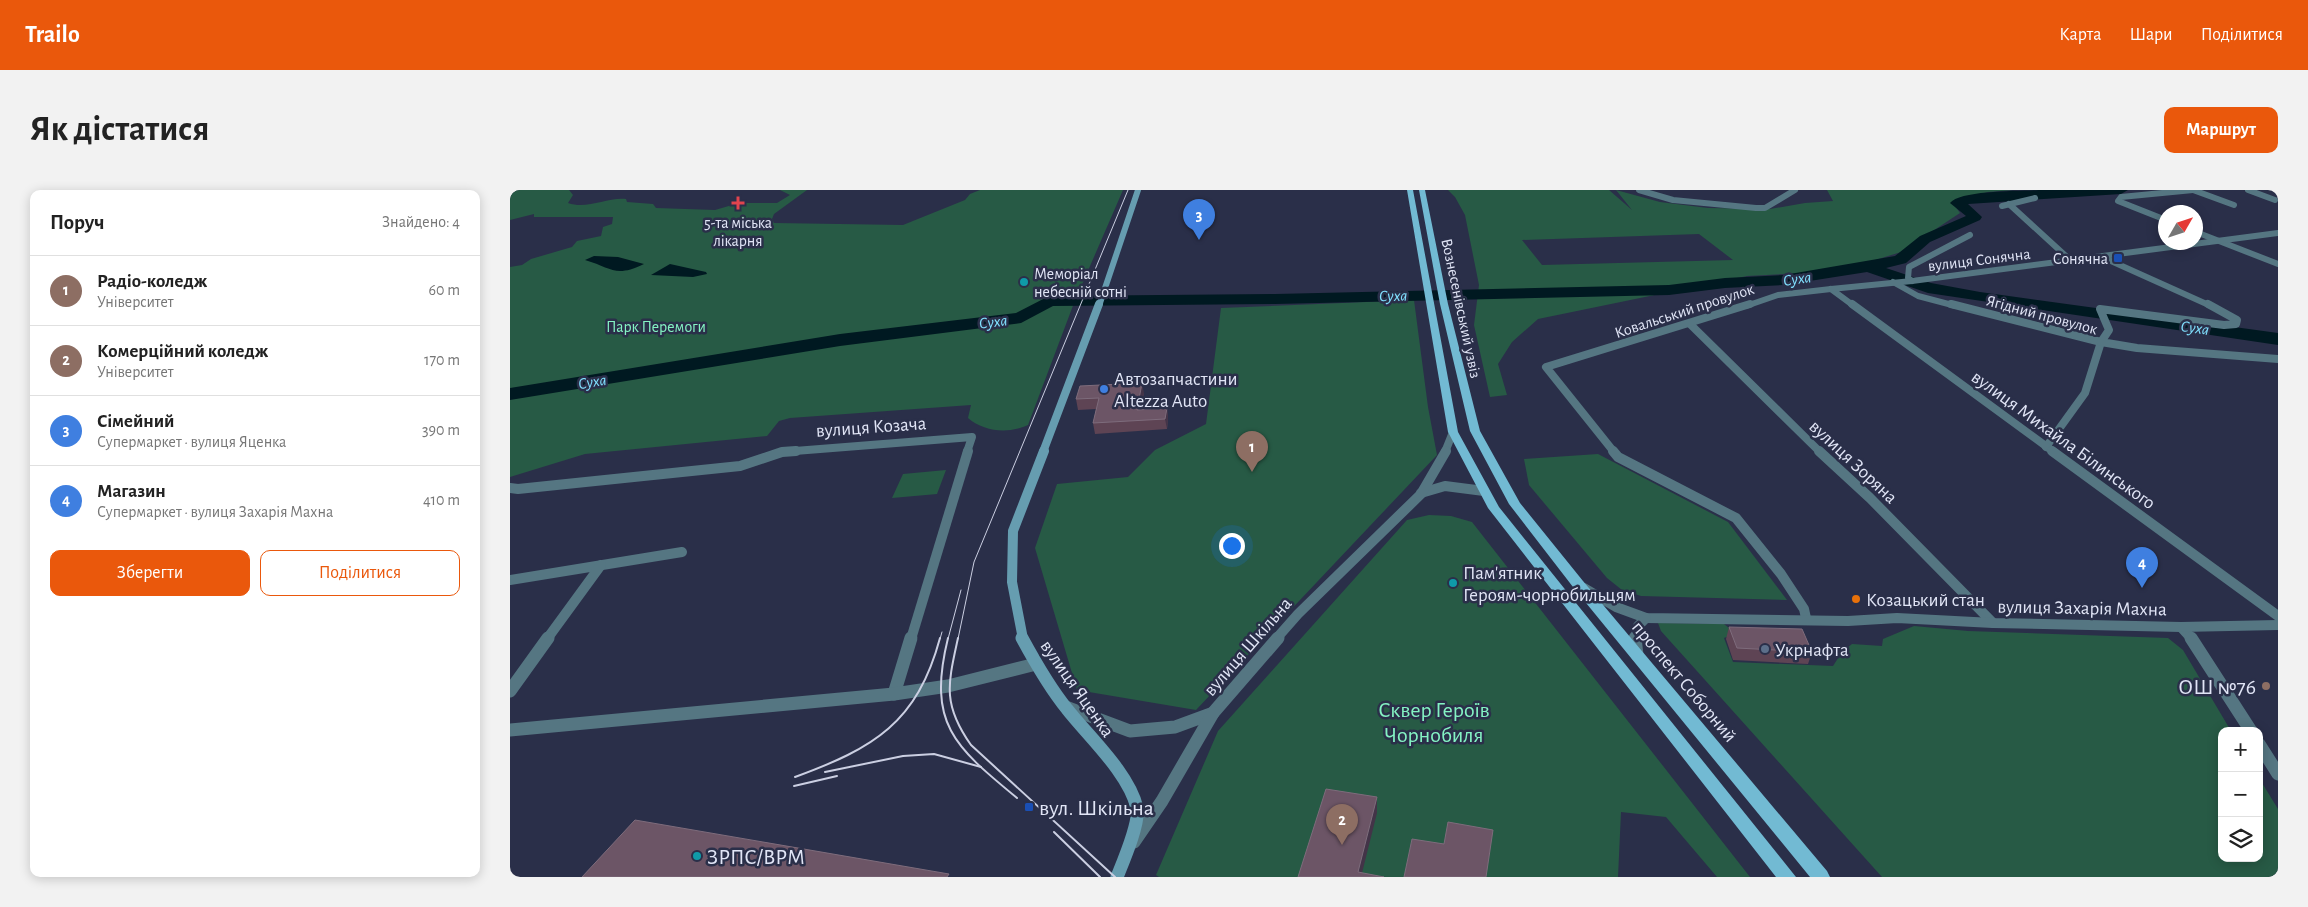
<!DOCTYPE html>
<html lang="uk">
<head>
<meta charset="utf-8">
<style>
	:root { --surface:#fff; --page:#f2f2f2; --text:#222; --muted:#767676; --line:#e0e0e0; --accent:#ea580c }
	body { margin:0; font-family:"Alegreya Sans",sans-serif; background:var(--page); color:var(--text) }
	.controls { position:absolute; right:15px; bottom:15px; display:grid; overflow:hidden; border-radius:10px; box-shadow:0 2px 12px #0003 }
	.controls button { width:45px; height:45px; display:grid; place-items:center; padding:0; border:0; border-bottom:1px solid var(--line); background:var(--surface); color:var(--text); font:25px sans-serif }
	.compass { position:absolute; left:1648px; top:15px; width:45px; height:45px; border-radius:50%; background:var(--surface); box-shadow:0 2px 12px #0003; rotate:51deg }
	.you { position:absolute; left:721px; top:355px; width:18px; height:18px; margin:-12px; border:4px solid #fff; border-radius:50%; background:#1a73e8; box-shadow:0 0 0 8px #1a73e833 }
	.badge { display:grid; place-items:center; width:32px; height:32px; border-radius:50%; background:var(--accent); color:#fff; font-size:16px; font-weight:700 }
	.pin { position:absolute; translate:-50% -41px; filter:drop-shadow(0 1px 2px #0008) }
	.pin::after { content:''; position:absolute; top:26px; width:18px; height:15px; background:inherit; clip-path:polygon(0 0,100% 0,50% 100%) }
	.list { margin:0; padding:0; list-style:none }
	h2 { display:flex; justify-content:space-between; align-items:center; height:65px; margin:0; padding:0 20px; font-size:21px }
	h2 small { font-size:16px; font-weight:400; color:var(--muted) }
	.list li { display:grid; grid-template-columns:32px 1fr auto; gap:15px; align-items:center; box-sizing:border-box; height:70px; padding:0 20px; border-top:1px solid var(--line) }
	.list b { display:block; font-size:19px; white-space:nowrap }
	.list p { margin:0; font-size:16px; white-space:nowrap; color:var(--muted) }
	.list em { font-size:16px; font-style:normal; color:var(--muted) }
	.actions { display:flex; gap:10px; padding:15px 20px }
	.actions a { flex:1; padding:11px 0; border:1px solid var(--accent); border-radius:10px; text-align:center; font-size:18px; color:var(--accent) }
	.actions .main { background:var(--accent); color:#fff }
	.icon { flex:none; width:28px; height:28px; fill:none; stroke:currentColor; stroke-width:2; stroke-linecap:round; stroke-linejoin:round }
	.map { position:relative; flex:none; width:1768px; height:687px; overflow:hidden; border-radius:10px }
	header { display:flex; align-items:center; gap:30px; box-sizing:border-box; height:70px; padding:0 25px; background:var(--accent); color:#fff }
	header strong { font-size:24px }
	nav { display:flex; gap:28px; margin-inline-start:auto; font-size:18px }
	.intro { display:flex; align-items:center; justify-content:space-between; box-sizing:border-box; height:120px; padding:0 30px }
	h1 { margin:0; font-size:35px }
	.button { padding:12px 22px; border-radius:10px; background:var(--accent); color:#fff; font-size:18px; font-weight:700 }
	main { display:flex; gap:30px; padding:0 30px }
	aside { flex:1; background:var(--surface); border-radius:10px; box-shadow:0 2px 12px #0003 }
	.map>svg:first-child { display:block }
	.green { fill:#275a45; fill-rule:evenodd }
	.water { fill:#001921 }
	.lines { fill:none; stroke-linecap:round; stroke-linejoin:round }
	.river { fill:#001921; fill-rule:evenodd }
	.minor-far3 { stroke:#557682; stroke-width:6 }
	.minor-far2 { stroke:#557682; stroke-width:8 }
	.minor-far1 { stroke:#557682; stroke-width:10 }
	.minor { stroke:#557682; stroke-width:13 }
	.tertiary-far3 { stroke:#557682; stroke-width:6 }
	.tertiary-far2 { stroke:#557682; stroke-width:8 }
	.tertiary-far1 { stroke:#557682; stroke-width:10 }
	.tertiary { stroke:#557682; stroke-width:13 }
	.secondary-far3 { stroke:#669db0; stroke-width:6 }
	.secondary-far2 { stroke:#669db0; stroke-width:8 }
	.secondary-far1 { stroke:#669db0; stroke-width:10 }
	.secondary { stroke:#669db0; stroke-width:13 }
	.primary { fill:#72bad3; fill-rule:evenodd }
	.tram-far1 { stroke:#cbcfe2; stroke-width:1 }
	.tram { stroke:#cbcfe2; stroke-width:2 }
	.wall { fill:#5e4454 }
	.shaded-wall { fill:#433448 }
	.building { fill:#6c5566; stroke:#7e6c7c }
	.health-dot { fill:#e0444e; stroke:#2a2f49; stroke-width:2 }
	.transit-dot { fill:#1a4fb4; stroke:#2a2f49; stroke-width:2 }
	.culture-dot { fill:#0f9aa8; stroke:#2a2f49; stroke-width:2 }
	.shop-dot { fill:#3f7fe0; stroke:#2a2f49; stroke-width:2 }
	.food-dot { fill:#e8710a; stroke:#2a2f49; stroke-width:2 }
	.service-dot { fill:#5c6f8a; stroke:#2a2f49; stroke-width:2 }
	.education-dot { fill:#8d6e63; stroke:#2a2f49; stroke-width:2 }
	.labels { text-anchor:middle; stroke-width:5; stroke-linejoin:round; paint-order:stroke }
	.far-poi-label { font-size:16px; fill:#e1e5f6; stroke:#2a2f49 }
	.far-street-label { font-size:16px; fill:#e1e5f6; stroke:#2a2f49 }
	.far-water-label { font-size:16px; font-style:italic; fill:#81e1ff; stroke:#2a2f49 }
	.far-park-label { font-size:16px; fill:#84f3c3; stroke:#2a2f49 }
	.poi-label { font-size:19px; fill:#e1e5f6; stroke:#2a2f49; text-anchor:start }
	.street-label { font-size:19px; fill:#e1e5f6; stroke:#2a2f49 }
	.near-poi-label { font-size:22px; fill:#e1e5f6; stroke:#2a2f49; text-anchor:start }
	.near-park-label { font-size:22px; fill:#84f3c3; stroke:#2a2f49 }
</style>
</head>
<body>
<header>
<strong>Trailo</strong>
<nav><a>Карта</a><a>Шари</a><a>Поділитися</a></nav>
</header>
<div class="intro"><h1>Як дістатися</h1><a class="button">Маршрут</a></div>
<main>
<aside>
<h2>Поруч<small>Знайдено: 4</small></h2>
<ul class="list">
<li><span class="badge" style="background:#8d6e63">1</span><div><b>Радіо-коледж</b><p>Університет</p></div><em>60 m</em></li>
<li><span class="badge" style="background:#8d6e63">2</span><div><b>Комерційний коледж</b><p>Університет</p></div><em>170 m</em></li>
<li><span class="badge" style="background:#3f7fe0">3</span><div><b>Сімейний</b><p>Супермаркет · вулиця Яценка</p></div><em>390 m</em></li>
<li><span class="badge" style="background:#3f7fe0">4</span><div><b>Магазин</b><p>Супермаркет · вулиця Захарія Махна</p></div><em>410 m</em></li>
</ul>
<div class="actions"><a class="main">Зберегти</a><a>Поділитися</a></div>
</aside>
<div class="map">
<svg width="1768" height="687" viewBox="0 0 1768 687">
	<rect width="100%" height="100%" fill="#2a2f49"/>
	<!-- green -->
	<g class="green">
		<path d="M0,0h59l4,5 -5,8c19,7 39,-6 58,-4l1,3 26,2 3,4 59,2 24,-7h38l13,-8 -10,-5h27l-33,24 -2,5 2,4 129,2 62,-25 5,-6 10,-4h143l-49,113 -46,122c-19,9 -44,7 -60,-7l3,-13 -181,13 -11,3 -12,15 -182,18 -75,23v-210l12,-2 9,-6 41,-12 5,-6 24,-5 2,-9 9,-3 1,-7h-79v-3l-24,6z"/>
		<path d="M938,0h161l23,20 -16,-20 44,12 48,6 62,1 35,-6 28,-2 -6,-11h187l-26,2 -36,10 8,11 -59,39 -61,19 -93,5 -209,43 -26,23 -14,22 9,31 -17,2 -16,-72 5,-40 -14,-70 -10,-18zM1189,44l34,26 -191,5 -20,-25z"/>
		<path d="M904,110l14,107 9,48 -241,255 -119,-20 -42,-142 22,-64 71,-7 27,-27 51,-26 15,-116z"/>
		<path d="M1088,264l130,68 59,78 -146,-4 -19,-6 -15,-12 -78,-93 -5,-26z"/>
		<path d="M436,280l-9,24 -45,4 11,-24z"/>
		<path d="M919,325l22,1 21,6 278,355h-33l-51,-60 -45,-5 -3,65h-459l-3,-2 62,-144 189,-211z"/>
		<path d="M1148,433l66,1 5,4 3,7 -8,3 9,24 100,4 9,-14 10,-8 30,2 1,-7 31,-13 54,5 200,7 15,12 48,81h-9v127h37v-80l19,31v68h-396l-221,-246z"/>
	</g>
	<!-- water -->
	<g class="water">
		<path d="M84,66l24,1 26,7c-29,14 -32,4 -59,-4z"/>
		<path d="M160,74l36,8 1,2 -14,3 -42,-2z"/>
	</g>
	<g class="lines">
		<!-- river -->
		<path class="river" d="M1529,0h89l-7,4 -153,10 14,13 -2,3 -50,22 -24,21 -20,5 45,15 49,9 298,41v12l-350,-52 -61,-21 -83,13 -59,3 -56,7 -394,9 -222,2 -32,17 -181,23 -330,54v-12l330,-54 176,-21 33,-17 226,-2 394,-9 56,-7 59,-3 111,-19 25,-20 46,-20 -16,-13c10,-13 71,-12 89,-13z"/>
		<!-- minor-far3 -->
		<g class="minor-far3">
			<path d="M1129,0l34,10 83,8h9l30,-18"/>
			<path d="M1683,0l41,15"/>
			<path d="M1738,0l27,10"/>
			<path d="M1499,14l59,54 7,2"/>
			<path d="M1492,16l33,-8"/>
			<path d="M1656,30l-48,-19 3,-4 72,-7"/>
			<path d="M1686,42l82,32"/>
			<path d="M1592,67l109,49"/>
			<path d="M1402,91l-4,-3 1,-11 61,-32"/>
			<path d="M1383,92l25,14 38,10"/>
			<path d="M1236,116l32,-11 53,-6"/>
		</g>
		<!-- minor-far2 -->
		<g class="minor-far2">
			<path d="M1441,114l150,38 -16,51 -39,54"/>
			<path d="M1698,114l29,16 -1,4 -12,1 -124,-16 9,21 -8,12 36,6 141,11"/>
			<path d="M1180,134l130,128"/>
			<path d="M272,262l190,-15 -5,15"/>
			<path d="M1104,262l-68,-85 204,-63"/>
		</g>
		<!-- minor-far1 -->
		<g class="minor-far1">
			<path d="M1103,261l5,6 118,61 45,56 23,35 2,9"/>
			<path d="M1309,261l51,47 123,125"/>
			<path d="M0,298l8,1 222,-23 42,-14 14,-1"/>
			<path d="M0,390l172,-28"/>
			<path d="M1671,437l11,12"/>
			<path d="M37,449l54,-74"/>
			<path d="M401,449l57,-188"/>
		</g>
		<!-- minor -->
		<g class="minor">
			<path d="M1681,448l60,93"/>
			<path d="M0,501l38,-53"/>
			<path d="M384,504l17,-56"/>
			<path d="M0,540l384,-36 54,-8 88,-22"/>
			<path d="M1749,554l19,30"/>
		</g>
		<!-- tertiary-far3 -->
		<g class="tertiary-far3">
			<path d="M1321,99l23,17"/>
			<path d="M1321,99l81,-8 366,-48"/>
		</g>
		<!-- tertiary-far2 -->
		<g class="tertiary-far2">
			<path d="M1342,114l202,148"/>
			<path d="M935,262l8,-20"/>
		</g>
		<!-- tertiary-far1 -->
		<g class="tertiary-far1">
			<path d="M1542,261l226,165"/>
			<path d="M911,303l24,-7 39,5"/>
			<path d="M1074,398l32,19 30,11 202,3 49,-3 96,5 188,4 97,-2"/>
			<path d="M766,449l22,-25 123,-120 25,-43"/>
			<path d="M1125,449l3,-13 8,-8"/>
		</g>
		<!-- tertiary -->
		<g class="tertiary">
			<path d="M1125,448l2,17"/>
			<path d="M556,517l64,24 45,-4 38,-14 65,-75"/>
			<path d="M624,652l28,-41 51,-88"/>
		</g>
		<!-- secondary-far3 -->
		<path class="secondary-far3" d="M589,116l39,-116"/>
		<!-- secondary-far2 -->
		<path class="secondary-far2" d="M533,262l56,-148"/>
		<!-- secondary-far1 -->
		<path class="secondary-far1" d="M513,449l-11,-57 1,-51 31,-80"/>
		<!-- secondary -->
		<path class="secondary" d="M512,448c13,24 27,49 45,71 21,27 62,64 70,99 3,15 -14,54 -20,69"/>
		<!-- primary -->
		<g class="primary">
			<path d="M897,0h6l45,242 41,75 297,370h-20l-288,-369 -40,-76z"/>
			<path d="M909,0h6l23,114 32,127 40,72 63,78 244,290 3,6h-20l-237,-290 -64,-83 -39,-73 -30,-127z"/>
		</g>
		<!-- tram-far1 -->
		<g class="tram-far1">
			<path d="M430,449l2,-7"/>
			<path d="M438,449l13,-49"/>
			<path d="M448,449l16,-77 154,-372"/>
		</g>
		<!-- tram -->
		<g class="tram">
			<path d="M438,448c-21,86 6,108 69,160"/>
			<path d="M448,448c-10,46 -16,66 13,107l144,132"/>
			<path d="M315,582l78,-16 31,-2 47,13"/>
			<path d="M285,587c79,-29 122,-54 145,-139"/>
			<path d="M284,596l43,-10"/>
			<path d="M544,642l46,45"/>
		</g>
	</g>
	<!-- wall -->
	<g class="wall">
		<path d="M634,203l-3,17 26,-2 1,11 -1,10 -72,5 -2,-11 3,-14 -18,1 -2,-11z"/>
		<path d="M1219,437l83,25 -4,12 -75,-4 -7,-21z"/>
	</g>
	<!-- shaded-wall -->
	<g class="shaded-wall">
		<path d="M632,193l2,10 -5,27 -2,-10z"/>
		<path d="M657,218l1,11 -1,10 -2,-10z"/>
		<path d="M867,607v16l-16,64 -3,-5z"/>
	</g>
	<!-- building -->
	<g class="building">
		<path d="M632,193l-5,27 30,-2 -2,11 -72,4 6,-25 -23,1 4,-13z"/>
		<path d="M1219,437l73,2 10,23 -75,-4z"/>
		<path d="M816,599l51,8 -19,75 26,5h-86z"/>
		<path d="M125,630l314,54 -2,3h-365z"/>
		<path d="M938,632l45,8 -7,47h-82l8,-38 32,5z"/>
	</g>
	<!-- markers -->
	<path class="health-dot" d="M225.5 5.5h5v5h5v5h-5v5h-5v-5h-5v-5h5z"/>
	<g class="transit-dot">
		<rect x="1603" y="63" width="10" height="10" rx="2.5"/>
		<rect x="514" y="612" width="10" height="10" rx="2.5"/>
	</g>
	<g class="culture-dot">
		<circle cx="514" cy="92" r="5"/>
		<circle cx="943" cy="393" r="5"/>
		<circle cx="187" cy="666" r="5"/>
	</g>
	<circle class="shop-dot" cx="594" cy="199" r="5"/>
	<circle class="food-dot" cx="1346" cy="409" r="5"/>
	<circle class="service-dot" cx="1255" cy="459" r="5"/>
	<circle class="education-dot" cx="1756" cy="496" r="5"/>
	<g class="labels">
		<!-- far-poi labels -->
		<g class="far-poi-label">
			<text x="228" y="38">5-та міська<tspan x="228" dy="18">лікарня</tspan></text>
			<text x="1598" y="74" text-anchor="end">Сонячна</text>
			<text x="524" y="89" text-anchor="start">Меморіал<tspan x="524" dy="18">небесній сотні</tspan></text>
		</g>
		<!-- far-street labels -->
		<g class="far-street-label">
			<text transform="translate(1469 69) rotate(-7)" y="6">вулиця Сонячна</text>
			<text transform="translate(952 118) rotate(78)" y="6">Вознесенівський узвіз</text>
			<text transform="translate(1174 120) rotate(-18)" y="6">Ковальський провулок</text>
			<text transform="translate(1532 124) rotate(15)" y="6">Ягідний провулок</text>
		</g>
		<!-- far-water labels -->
		<g class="far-water-label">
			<text transform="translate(1287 88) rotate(-8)" y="6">Суха</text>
			<text transform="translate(883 105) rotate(-1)" y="6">Суха</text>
			<text transform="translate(483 131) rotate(-7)" y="6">Суха</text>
			<text transform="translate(1685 137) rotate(8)" y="6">Суха</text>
			<text transform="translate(82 191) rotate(-9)" y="6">Суха</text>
		</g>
		<!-- far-park labels -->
		<g class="far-park-label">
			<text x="146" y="142">Парк Перемоги</text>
		</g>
		<!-- poi labels -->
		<g class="poi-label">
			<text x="604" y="195">Автозапчастини<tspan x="604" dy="22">Altezza Auto</tspan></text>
			<text x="953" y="389">Пам'ятник<tspan x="953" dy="22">Героям-чорнобильцям</tspan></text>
			<text x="1356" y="416">Козацький стан</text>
			<text x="1265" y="466">Укрнафта</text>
		</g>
		<!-- street labels -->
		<g class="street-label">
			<text transform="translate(361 236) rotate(-4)" y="7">вулиця Козача</text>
			<text transform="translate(1554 249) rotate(36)" y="7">вулиця Михайла Білинського</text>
			<text transform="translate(1344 271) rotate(43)" y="7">вулиця Зоряна</text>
			<text transform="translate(1572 417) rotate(1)" y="7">вулиця Захарія Махна</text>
			<text transform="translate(737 456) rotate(-49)" y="7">вулиця Шкільна</text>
			<text transform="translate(1175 491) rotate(50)" y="7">проспект Соборний</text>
			<text transform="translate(568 498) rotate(55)" y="7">вулиця Яценка</text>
		</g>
		<!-- near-poi labels -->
		<g class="near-poi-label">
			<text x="1746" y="504" text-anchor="end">ОШ №76</text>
			<text x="529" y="625">вул. Шкільна</text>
			<text x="197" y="674">ЗРПС/ВРМ</text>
		</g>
		<!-- near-park labels -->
		<g class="near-park-label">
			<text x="924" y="527">Сквер Героїв<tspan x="924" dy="25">Чорнобиля</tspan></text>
		</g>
	</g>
</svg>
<div class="controls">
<button>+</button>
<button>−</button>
<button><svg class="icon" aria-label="layers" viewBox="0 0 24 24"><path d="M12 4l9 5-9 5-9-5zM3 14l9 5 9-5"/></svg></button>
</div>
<svg class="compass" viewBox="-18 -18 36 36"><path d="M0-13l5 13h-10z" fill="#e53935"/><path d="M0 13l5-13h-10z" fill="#767676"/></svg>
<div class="you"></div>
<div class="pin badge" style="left:742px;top:282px;background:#8d6e63">1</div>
<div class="pin badge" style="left:832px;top:655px;background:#8d6e63">2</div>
<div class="pin badge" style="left:689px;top:50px;background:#3f7fe0">3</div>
<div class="pin badge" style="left:1632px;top:398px;background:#3f7fe0">4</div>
</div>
</main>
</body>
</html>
